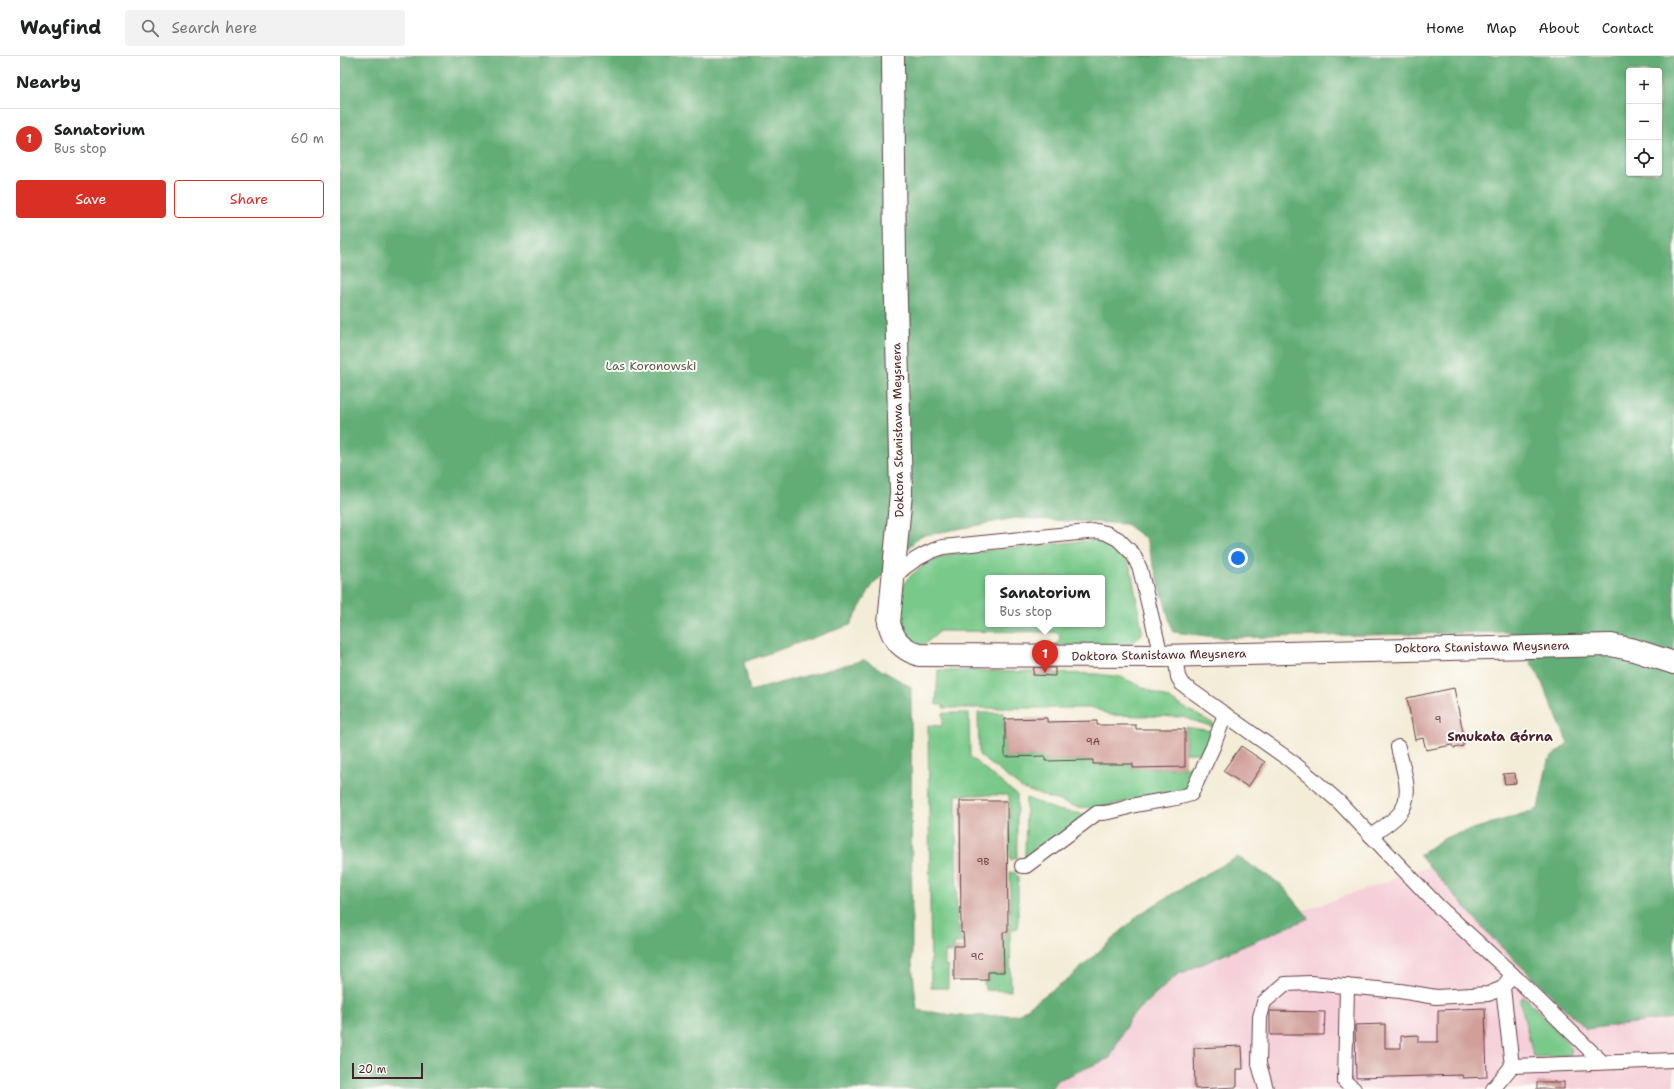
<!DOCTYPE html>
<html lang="en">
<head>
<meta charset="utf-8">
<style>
	:root { --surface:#fff; --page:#f2f2f2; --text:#202124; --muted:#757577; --line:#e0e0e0; --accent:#d93025 }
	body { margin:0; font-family:"Shantell Sans",sans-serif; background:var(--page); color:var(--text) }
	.controls { position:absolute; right:12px; top:12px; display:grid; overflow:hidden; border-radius:4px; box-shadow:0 1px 3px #0004 }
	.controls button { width:36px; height:36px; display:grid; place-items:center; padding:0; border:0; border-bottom:1px solid var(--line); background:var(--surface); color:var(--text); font:20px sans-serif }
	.scale { position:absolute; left:12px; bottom:10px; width:71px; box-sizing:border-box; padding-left:4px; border:2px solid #4a1f2b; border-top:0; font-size:11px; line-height:14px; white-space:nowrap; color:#4a1f2b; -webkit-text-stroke:3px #fdfcf7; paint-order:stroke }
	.you { position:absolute; left:898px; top:502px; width:14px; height:14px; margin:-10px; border:3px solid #fff; border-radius:50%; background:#1a73e8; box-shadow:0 0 0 6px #1a73e833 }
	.badge { display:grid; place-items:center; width:26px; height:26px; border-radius:50%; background:var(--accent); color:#fff; font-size:13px; font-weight:700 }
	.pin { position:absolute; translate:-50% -33px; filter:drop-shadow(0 1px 2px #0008) }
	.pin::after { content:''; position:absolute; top:21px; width:14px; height:12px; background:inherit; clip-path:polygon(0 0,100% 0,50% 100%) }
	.popup { position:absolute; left:645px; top:519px; width:120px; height:52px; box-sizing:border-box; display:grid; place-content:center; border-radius:4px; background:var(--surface); filter:drop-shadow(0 1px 3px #0005); font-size:13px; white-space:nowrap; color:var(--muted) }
	.popup b { font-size:15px; color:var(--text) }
	.popup::after { content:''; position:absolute; left:50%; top:100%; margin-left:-8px; border:8px solid transparent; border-top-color:var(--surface) }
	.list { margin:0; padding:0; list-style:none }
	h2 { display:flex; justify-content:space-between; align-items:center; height:52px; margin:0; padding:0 16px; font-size:17px }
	h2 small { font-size:13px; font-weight:400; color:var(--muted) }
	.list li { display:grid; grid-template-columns:26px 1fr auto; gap:12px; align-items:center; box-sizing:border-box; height:60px; padding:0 16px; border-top:1px solid var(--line) }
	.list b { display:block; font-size:15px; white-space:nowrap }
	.list p { margin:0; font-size:13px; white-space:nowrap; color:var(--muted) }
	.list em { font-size:13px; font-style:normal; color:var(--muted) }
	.actions { display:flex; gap:8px; padding:12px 16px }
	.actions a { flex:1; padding:9px 0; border:1px solid var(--accent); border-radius:4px; text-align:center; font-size:14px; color:var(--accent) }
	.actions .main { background:var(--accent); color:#fff }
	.icon { flex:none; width:22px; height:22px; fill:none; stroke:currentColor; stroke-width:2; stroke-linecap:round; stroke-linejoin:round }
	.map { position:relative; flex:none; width:1334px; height:1033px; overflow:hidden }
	header { display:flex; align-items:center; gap:24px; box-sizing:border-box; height:56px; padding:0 20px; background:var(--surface); border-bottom:1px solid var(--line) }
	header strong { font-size:19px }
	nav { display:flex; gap:22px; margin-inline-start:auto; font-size:14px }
	.search { width:280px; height:36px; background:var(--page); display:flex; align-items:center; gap:10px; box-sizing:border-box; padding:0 14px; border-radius:4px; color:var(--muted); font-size:15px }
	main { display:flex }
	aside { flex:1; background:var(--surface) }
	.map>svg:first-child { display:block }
	.built { fill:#f5cfd9 }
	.green { fill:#79c98a; stroke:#62745a; fill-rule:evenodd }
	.forest { fill:#62ad76; stroke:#566650; fill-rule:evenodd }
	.building { fill:#d19f9a }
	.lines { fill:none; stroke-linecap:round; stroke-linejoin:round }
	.lane-casing { stroke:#633e45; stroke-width:16 }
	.street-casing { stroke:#633e45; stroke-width:24 }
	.lane { stroke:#fff; stroke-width:14 }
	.street { stroke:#fff; stroke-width:22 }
	.labels { text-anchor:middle; stroke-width:4; stroke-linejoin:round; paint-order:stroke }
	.number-label { font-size:10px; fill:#6c3f47 }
	.park-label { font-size:12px; fill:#5a5a4c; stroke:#fdfcf7 }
	.street-label { font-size:12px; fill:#4a1f2b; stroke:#fdfcf7 }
	.neighbourhood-label { font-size:13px; font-weight:bold; fill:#4a1f2b; stroke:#fdfcf7 }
</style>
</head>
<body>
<header>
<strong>Wayfind</strong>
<div class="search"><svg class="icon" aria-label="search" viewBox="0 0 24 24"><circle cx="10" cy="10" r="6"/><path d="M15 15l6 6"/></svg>Search here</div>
<nav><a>Home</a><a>Map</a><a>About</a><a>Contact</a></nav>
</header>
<main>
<aside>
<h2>Nearby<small></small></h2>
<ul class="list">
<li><span class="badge">1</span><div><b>Sanatorium</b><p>Bus stop</p></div><em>60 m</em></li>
</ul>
<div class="actions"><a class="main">Save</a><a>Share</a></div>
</aside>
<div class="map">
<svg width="1334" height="1033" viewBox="0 0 1334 1033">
	<rect width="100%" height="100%" fill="#fdfcf7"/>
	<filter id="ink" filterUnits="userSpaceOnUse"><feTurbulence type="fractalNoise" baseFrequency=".025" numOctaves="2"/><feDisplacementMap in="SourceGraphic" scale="8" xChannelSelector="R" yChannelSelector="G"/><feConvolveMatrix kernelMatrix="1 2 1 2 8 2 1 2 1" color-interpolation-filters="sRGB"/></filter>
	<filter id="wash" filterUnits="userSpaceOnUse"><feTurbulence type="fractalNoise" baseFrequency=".012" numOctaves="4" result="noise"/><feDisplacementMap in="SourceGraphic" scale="16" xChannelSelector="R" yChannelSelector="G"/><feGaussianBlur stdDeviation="0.9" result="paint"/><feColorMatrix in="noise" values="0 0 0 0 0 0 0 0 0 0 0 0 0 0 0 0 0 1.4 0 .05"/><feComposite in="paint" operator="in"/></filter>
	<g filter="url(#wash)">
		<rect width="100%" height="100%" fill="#f3ecd7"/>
		<!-- built -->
		<path class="built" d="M1334,776v257h-769l262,-131 316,-110z"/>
		<!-- green -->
		<g class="green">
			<path d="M753,484c18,4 30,13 38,29l11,61 -2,6 -9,9 -77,1 5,-5 1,-4 -3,-4 -5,-1 -112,-1 -16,14 -13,-2 -11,-17 2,-34 2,-8 4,-6 17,-14 25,-10zM648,522h114v46h-114z"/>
			<path d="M598,614l95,2 1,3 21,1v-3l42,1 24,3 48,22 45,25 -1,3 -3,-1 -28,-9 -72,-2 -16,-7h-151v-3h-7z"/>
			<path d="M603,657h26l1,44 47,38v63l-7,2 -1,-65h-53l1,131h3l-1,8 4,9h-9v9h-9v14h3v22h-17l-3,-263 14,1z"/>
			<path d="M638,657h26l1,44h39l1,4 48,-1v4h40v4h52l14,-7 -10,27 -93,20 -19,-1 -54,-18 -44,-34z"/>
			<path d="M845,671l28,4 -9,20 -4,2h-15z"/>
			<path d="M686,742l31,12 33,5 -65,46z"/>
			<path d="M670,816l5,1 3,3v52l-8,2 1,61 -26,-1 -1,-9h4v-8h16v-40l4,-1v-6h2z"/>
			<path d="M1182,941l4,1 42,45 4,7 -2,5 -34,2 -3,-2 -13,-54z"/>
		</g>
		<!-- forest -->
		<path class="forest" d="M0,0h1334v962l-88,11 -92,-89 -75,-85 25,-17 94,-29 10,-49 20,-17 -30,-69 -27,-42 -287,6 -51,-6 -27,-93 -20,-15 -111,-6 -95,18 -48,50 -22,39 -106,37 6,29 114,-31 47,27 1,276 5,47 43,6 57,-1 55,-39 68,-62 55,-34 43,-23 44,28 27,33 -132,57 -47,43 -20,40 -54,23 -5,8h-711zM1289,15h30v102h-30z"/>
		<g id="blocks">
			<!-- building -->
			<g class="building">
				<path d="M694,611l21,1v8l-22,-1z"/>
				<path d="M1114,632l11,54h-2v4l-9,2 -2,-3 -26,5 -3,-12 -8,2 -8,-42z"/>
				<path d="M707,662v4l50,-1v4h39v4h49v38l-52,1v-4h-40v-4l-48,1v-5l-40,1v-38z"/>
				<path d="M901,690l24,16 -17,25 -25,-16z"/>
				<path d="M1175,717l1,10 -11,1 -2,-10z"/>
				<path d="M620,745h47l1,131h-5l1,40h-16v8h-34v-34h10l-1,-14 -2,1z"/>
				<path d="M1145,952l2,69 -24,1 -1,-3 -106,3 -1,-53 30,-1v24h16v-12l17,-1v7h20v-32z"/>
				<path d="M930,955l55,1 -1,23h-54z"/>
				<path d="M902,990l1,23h-6v18l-42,2 -1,-41z"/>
				<rect x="1197" y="1026" width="27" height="7"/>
			</g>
		</g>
	</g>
	<g filter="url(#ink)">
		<use href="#blocks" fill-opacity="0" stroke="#633e45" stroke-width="1"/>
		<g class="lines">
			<!-- lane casing -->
			<g class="lane-casing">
				<g id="lane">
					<path d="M554,521c14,-14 29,-24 49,-30l154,-16 9,2 12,6 15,15 7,15 21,87"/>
					<path d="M835,599l3,22 4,7 109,77 23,19 25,22 100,105 73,67 -9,14 9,78 162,-6"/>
					<path d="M1031,780c9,-7 20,-13 28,-22 16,-18 3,-47 -1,-67"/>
					<path d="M682,810h4l71,-53c14,1 25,-5 39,-8 19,-4 37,-5 55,-11l22,-47 12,-33"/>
					<path d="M1172,918l90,88"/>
					<path d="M1007,930l-2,96 9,7"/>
					<path d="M926,1033l-7,-25 1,-47 4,-15 21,-18 26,-1 89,8 36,6 52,-3 15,-6"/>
					<path d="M1153,1033l19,-23"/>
				</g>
			</g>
			<!-- street casing -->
			<g class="street-casing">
				<path id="street" d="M553,0l2,207 6,230 -12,130c4,17 13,26 30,32l242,1 450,-11 23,5 40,13"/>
			</g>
			<!-- lane -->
			<use href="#lane" class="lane"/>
			<!-- street -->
			<use href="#street" class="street"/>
		</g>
	</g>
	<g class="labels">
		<!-- number labels -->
		<g class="number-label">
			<text x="1098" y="667">9</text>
			<text x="753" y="689">9A</text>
			<text x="643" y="809">9B</text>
			<text x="637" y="904">9C</text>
		</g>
		<!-- park labels -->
		<g class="park-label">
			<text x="311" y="314">Las Koronowski</text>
		</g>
		<!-- street labels -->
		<g class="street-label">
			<text transform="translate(558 374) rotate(-91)" y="4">Doktora Stanisława Meysnera</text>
			<text transform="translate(1142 591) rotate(-1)" y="4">Doktora Stanisława Meysnera</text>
			<text transform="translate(819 599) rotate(-1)" y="4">Doktora Stanisława Meysnera</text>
		</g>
		<!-- neighbourhood labels -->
		<g class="neighbourhood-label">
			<text x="1160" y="685">Smukała Górna</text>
		</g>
	</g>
</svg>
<div class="controls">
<button>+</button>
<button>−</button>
<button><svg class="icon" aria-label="locate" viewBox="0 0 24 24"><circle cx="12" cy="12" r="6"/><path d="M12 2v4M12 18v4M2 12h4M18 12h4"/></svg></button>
</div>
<div class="scale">20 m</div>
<div class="you"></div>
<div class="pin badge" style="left:705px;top:617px">1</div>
<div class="popup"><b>Sanatorium</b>Bus stop</div>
</div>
</main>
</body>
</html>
